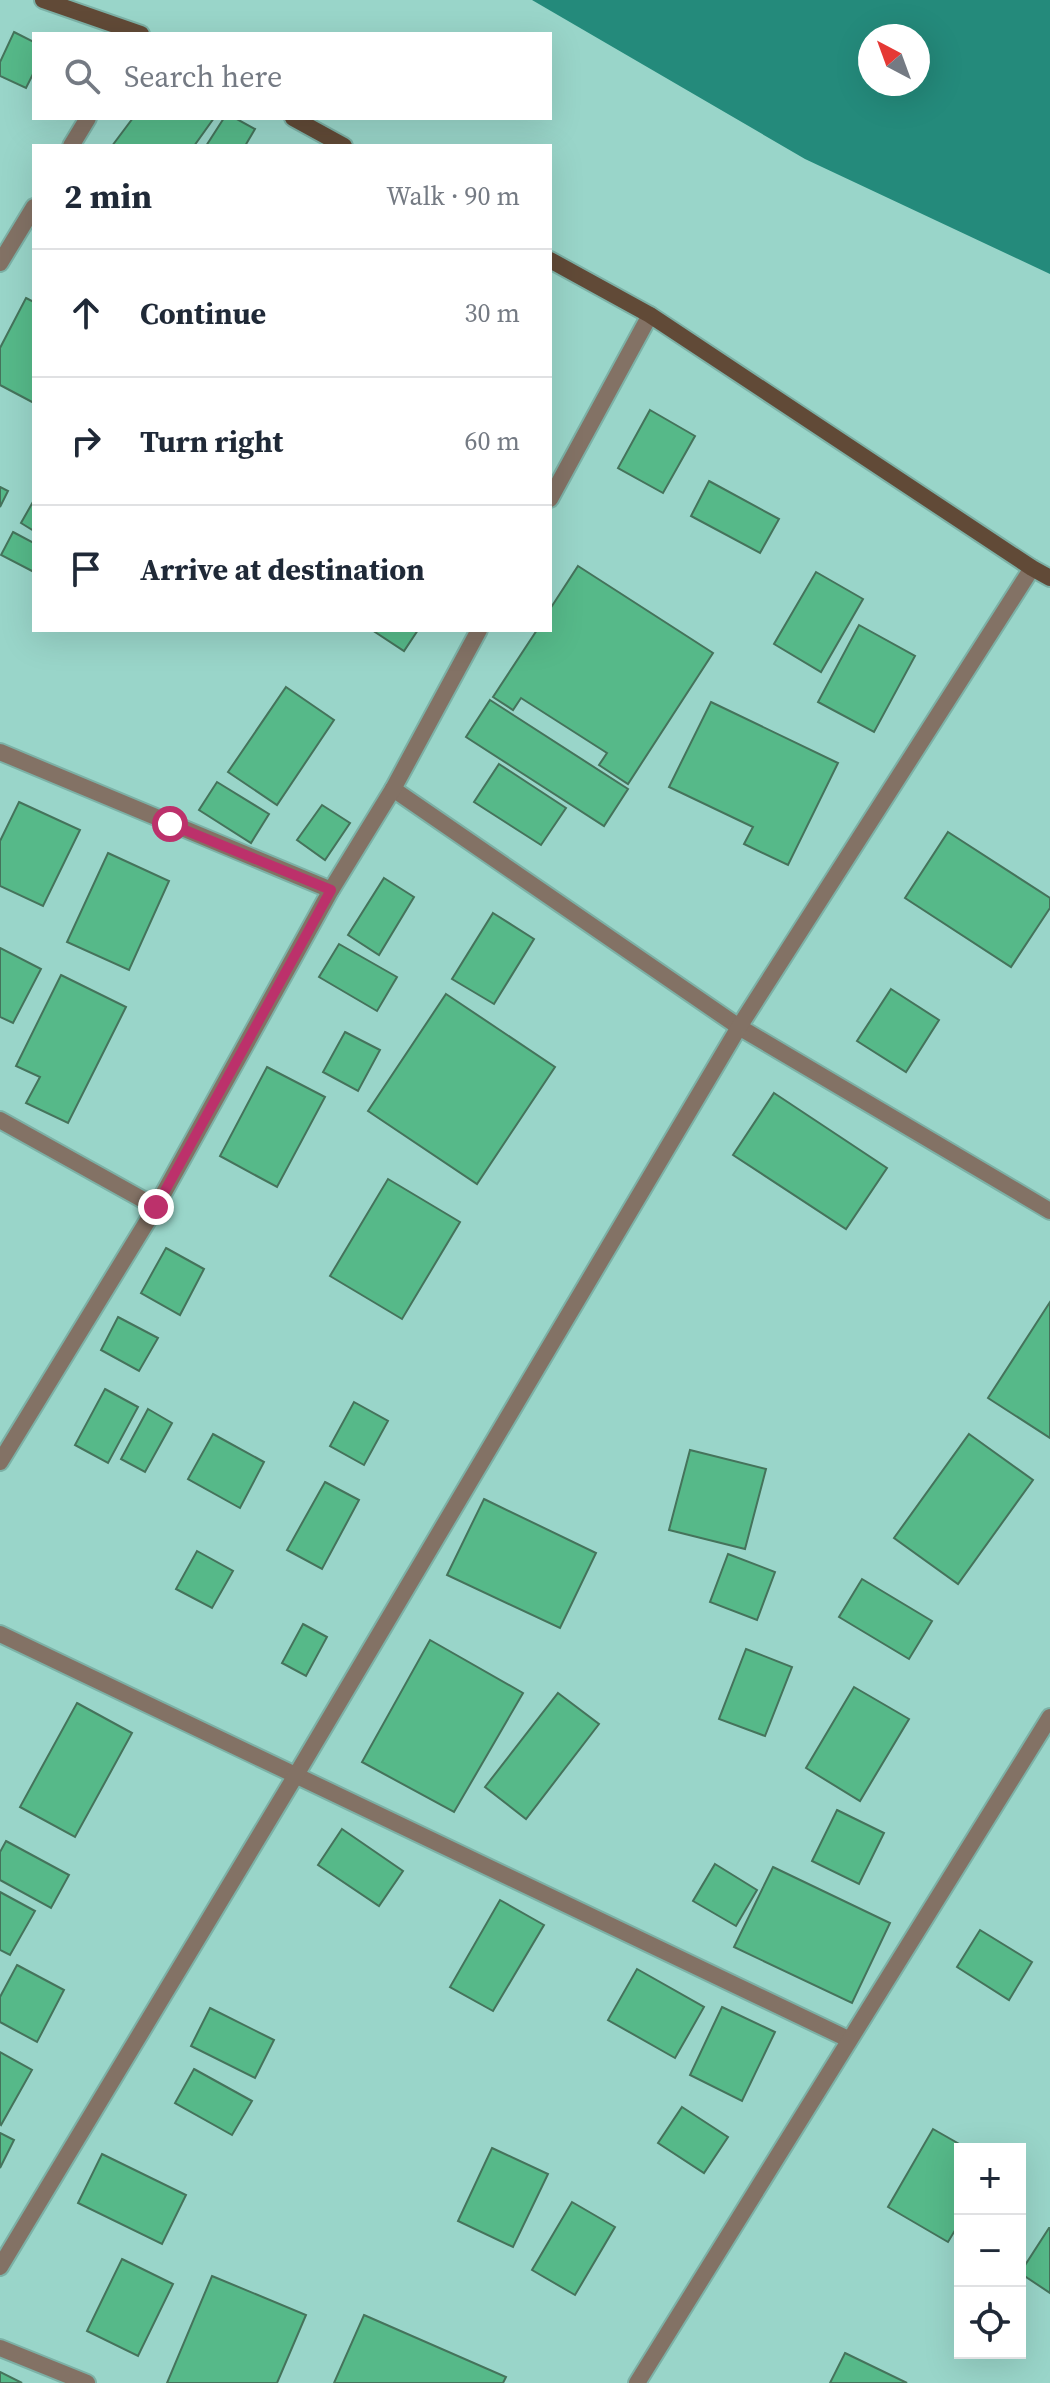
<!DOCTYPE html>
<html lang="en">
<head>
<meta charset="utf-8">
<style>
	:root { --surface:#fff; --page:#f2f2f3; --text:#1f2937; --muted:#747a83; --line:#e0e1e3 }
	body { margin:0; font-family:"Source Serif 4",serif; background:var(--page); color:var(--text) }
	.controls { position:absolute; right:24px; bottom:24px; display:grid; overflow:hidden; border-radius:0px; box-shadow:0 8px 32px #0002 }
	.controls button { width:72px; height:72px; display:grid; place-items:center; padding:0; border:0; border-bottom:2px solid var(--line); background:var(--surface); color:var(--text); font:40px sans-serif }
	.compass { position:absolute; left:858px; top:24px; width:72px; height:72px; border-radius:50%; background:var(--surface); box-shadow:0 8px 32px #0002; rotate:319deg }
	.stop { position:absolute; width:24px; height:24px; margin:-18px; border:6px solid #bc316b; border-radius:50%; background:#fff }
	.stop.end { background:#bc316b; border-color:#fff; box-shadow:0 2px 8px #0008 }
	.list { margin:0; padding:0; list-style:none }
	h2 { display:flex; justify-content:space-between; align-items:center; height:104px; margin:0; padding:0 32px; font-size:34px }
	h2 small { font-size:26px; font-weight:400; color:var(--muted) }
	.list li { display:grid; grid-template-columns:52px 1fr auto; gap:24px; align-items:center; box-sizing:border-box; height:128px; padding:0 32px; border-top:2px solid var(--line) }
	.list b { display:block; font-size:30px; white-space:nowrap }
	.list em { font-size:26px; font-style:normal; color:var(--muted) }
	.icon { flex:none; width:44px; height:44px; fill:none; stroke:currentColor; stroke-width:2; stroke-linecap:round; stroke-linejoin:round }
	.map { position:relative; flex:none; width:1050px; height:2383px; overflow:hidden }
	.search { position:absolute; background:var(--surface); box-shadow:0 8px 32px #0002; left:32px; top:32px; width:520px; height:88px; display:flex; align-items:center; gap:20px; box-sizing:border-box; padding:0 28px; border-radius:0px; color:var(--muted); font-size:30px }
	.panel { position:absolute; background:var(--surface); box-shadow:0 8px 32px #0002; left:32px; top:144px; width:520px; height:488px; border-radius:0px }
	.map>svg:first-child { display:block }
	.water { fill:#248a7b; fill-rule:evenodd }
	.building { fill:#56b989; stroke:#45735b; stroke-width:2 }
	.lines { fill:none; stroke-linecap:round; stroke-linejoin:round }
	.street-casing { stroke:#7cb1a6; stroke-width:20 }
	.secondary-casing { stroke:#7cb1a6; stroke-width:20 }
	.street { stroke:#837265; stroke-width:16 }
	.secondary { stroke:#614a37; stroke-width:16 }
	.route { stroke:#bc316b; stroke-width:10 }
</style>
</head>
<body>
<div class="map">
<svg width="1050" height="2383" viewBox="0 0 1050 2383">
	<rect width="100%" height="100%" fill="#99d5c9"/>
	<!-- water -->
	<path class="water" d="M532,0h518v274l-245,-115zM870,36h48v48h-48z"/>
	<!-- building -->
	<g class="building">
		<path d="M14,32l20,10v30l-8,16 -26,-12v-14z"/>
		<path d="M133,118h81l-20,28h-82z"/>
		<path d="M224,118h11l20,11 -10,17h-39z"/>
		<path d="M26,298l8,4v101l-34,-18v-37z"/>
		<path d="M650,410l45,26 -32,57 -45,-25z"/>
		<path d="M709,481l70,38 -19,34 -69,-37z"/>
		<path d="M0,487l8,4 -8,16z"/>
		<path d="M34,500v31l-13,-8z"/>
		<path d="M13,532l21,11v29l-33,-17z"/>
		<path d="M578,566l135,87 -85,131 -29,-19 8,-12 -86,-55 -8,12 -20,-13 44,-67h13v-21z"/>
		<path d="M816,572l47,27 -42,73 -47,-28z"/>
		<path d="M859,625l56,31 -41,76 -56,-30z"/>
		<path d="M372,630h46l-14,21z"/>
		<path d="M286,687l48,33 -57,85 -49,-33z"/>
		<path d="M490,700l138,89 -24,37 -138,-89z"/>
		<path d="M711,702l127,61 -50,102 -44,-21 9,-17 -84,-40z"/>
		<path d="M499,764l67,44 -25,37 -67,-43z"/>
		<path d="M217,782l52,32 -18,29 -52,-33z"/>
		<path d="M19,802l61,28 -37,76 -43,-20v-45z"/>
		<path d="M322,805l28,18 -25,37 -28,-20z"/>
		<path d="M948,832l102,66v10l-39,59 -106,-69z"/>
		<path d="M108,853l61,28 -40,89 -62,-28z"/>
		<path d="M384,878l30,19 -35,58 -31,-20z"/>
		<path d="M493,913l41,26 -40,65 -42,-25z"/>
		<path d="M339,944l58,33 -20,34 -58,-34z"/>
		<path d="M0,948l41,21 -28,54 -13,-6z"/>
		<path d="M61,975l65,32 -58,116 -42,-20 14,-26 -24,-11z"/>
		<path d="M891,989l48,31 -33,52 -49,-31z"/>
		<path d="M446,994l109,73 -78,117 -109,-73z"/>
		<path d="M345,1032l35,18 -22,41 -35,-19z"/>
		<path d="M267,1067l58,30 -48,90 -57,-31z"/>
		<path d="M774,1093l113,75 -41,61 -113,-74z"/>
		<path d="M388,1179l72,43 -58,97 -72,-43z"/>
		<path d="M166,1248l38,21 -24,46 -39,-22z"/>
		<path d="M1050,1302v136l-62,-40z"/>
		<path d="M118,1317l40,21 -19,33 -38,-21z"/>
		<path d="M105,1389l33,18 -30,56 -33,-18z"/>
		<path d="M354,1402l34,19 -24,44 -34,-19z"/>
		<path d="M148,1409l24,14 -27,49 -24,-13z"/>
		<path d="M213,1434l51,28 -24,46 -52,-29z"/>
		<path d="M969,1434l64,46 -75,104 -64,-46z"/>
		<path d="M690,1450l76,19 -21,80 -76,-19z"/>
		<path d="M325,1482l34,18 -37,69 -35,-19z"/>
		<path d="M484,1499l112,54 -36,75 -113,-53z"/>
		<path d="M197,1551l36,20 -21,37 -36,-19z"/>
		<path d="M728,1554l47,18 -18,48 -47,-18z"/>
		<path d="M862,1579l70,42 -23,38 -70,-42z"/>
		<path d="M303,1624l24,13 -21,39 -24,-13z"/>
		<path d="M430,1640l93,53 -69,119 -92,-50z"/>
		<path d="M746,1649l46,18 -27,69 -46,-17z"/>
		<path d="M854,1687l55,32 -49,82 -54,-33z"/>
		<path d="M558,1693l41,31 -73,95 -41,-32z"/>
		<path d="M77,1703l55,30 -57,104 -55,-30z"/>
		<path d="M837,1810l47,23 -25,51 -47,-23z"/>
		<path d="M342,1829l61,42 -24,35 -61,-41z"/>
		<path d="M6,1841l63,34 -18,33 -51,-28v-28z"/>
		<path d="M715,1864l42,26 -21,36 -43,-25z"/>
		<path d="M773,1867l117,56 -38,80 -118,-56z"/>
		<path d="M0,1892l35,19 -25,44 -10,-5z"/>
		<path d="M500,1900l44,25 -51,86 -43,-24z"/>
		<path d="M980,1930l52,32 -23,38 -52,-33z"/>
		<path d="M17,1965l47,25 -27,52 -37,-20v-25z"/>
		<path d="M637,1969l67,38 -29,51 -67,-38z"/>
		<path d="M722,2007l53,25 -33,69 -52,-26z"/>
		<path d="M210,2008l64,32 -19,38 -64,-32z"/>
		<path d="M0,2052l32,18 -31,55 -1,-1z"/>
		<path d="M194,2069l58,32 -20,34 -57,-32z"/>
		<path d="M682,2107l46,30 -24,36 -46,-30z"/>
		<path d="M933,2129l35,20h-8v73l-12,20 -60,-35z"/>
		<path d="M0,2133l14,7 -14,28z"/>
		<path d="M492,2148l56,26 -35,73 -55,-26z"/>
		<path d="M102,2154l84,41 -24,49 -84,-41z"/>
		<path d="M572,2202l43,25 -40,68 -43,-25z"/>
		<path d="M1049,2228h1v65l-30,-20z"/>
		<path d="M122,2259l51,25 -35,72 -51,-25z"/>
		<path d="M212,2276l94,39 -29,68h-110z"/>
		<path d="M364,2315l142,62 -3,6h-169z"/>
		<path d="M845,2353l62,30h-77z"/>
		<path d="M0,2372l22,11h-22z"/>
	</g>
	<g class="lines">
		<!-- street casing -->
		<g class="street-casing">
			<g id="street">
				<path d="M71,146l17,-28"/>
				<path d="M0,263l34,-56"/>
				<path d="M550,499l100,-184"/>
				<path d="M0,752l331,138"/>
				<path d="M393,789l346,238 311,184"/>
				<path d="M0,1120l156,87"/>
				<path d="M0,1462l156,-255 175,-317 62,-101 86,-159"/>
				<path d="M0,1634l848,405"/>
				<path d="M0,2267l296,-492 443,-748 293,-459"/>
				<path d="M0,2348l87,35"/>
				<path d="M637,2383l413,-666"/>
			</g>
		</g>
		<!-- secondary casing -->
		<g class="secondary-casing">
			<g id="secondary">
				<path d="M43,0l98,34"/>
				<path d="M293,118l51,28"/>
				<path d="M550,260l100,55 382,253 18,10"/>
			</g>
		</g>
		<!-- street -->
		<use href="#street" class="street"/>
		<!-- secondary -->
		<use href="#secondary" class="secondary"/>
	</g>
	<g class="lines">
		<!-- route -->
		<path class="route" d="M156,1207l175,-317 -161,-66"/>
	</g>
</svg>
<div class="controls">
<button>+</button>
<button>−</button>
<button><svg class="icon" aria-label="locate" viewBox="0 0 24 24"><circle cx="12" cy="12" r="6"/><path d="M12 2v4M12 18v4M2 12h4M18 12h4"/></svg></button>
</div>
<svg class="compass" viewBox="-18 -18 36 36"><path d="M0-13l5 13h-10z" fill="#e53935"/><path d="M0 13l5-13h-10z" fill="#747a83"/></svg>
<div class="stop" style="left:170px;top:824px"></div>
<div class="stop end" style="left:156px;top:1207px"></div>
<div class="search"><svg class="icon" aria-label="search" viewBox="0 0 24 24"><circle cx="10" cy="10" r="6"/><path d="M15 15l6 6"/></svg>Search here</div>
<section class="panel">
<h2>2 min<small>Walk · 90 m</small></h2>
<ul class="list">
<li><svg class="icon" aria-label="ahead" viewBox="0 0 24 24"><path d="M12 20V5M6 11l6-6 6 6"/></svg><div><b>Continue</b></div><em>30 m</em></li>
<li><svg class="icon" aria-label="right" viewBox="0 0 24 24"><path d="M7 20v-9h11M14 6l5 5-5 5"/></svg><div><b>Turn right</b></div><em>60 m</em></li>
<li><svg class="icon" aria-label="arrive" viewBox="0 0 24 24"><path d="M6 21V4h12l-3 4 3 4H6"/></svg><div><b>Arrive at destination</b></div></li>
</ul>
</section>
</div>
</body>
</html>
